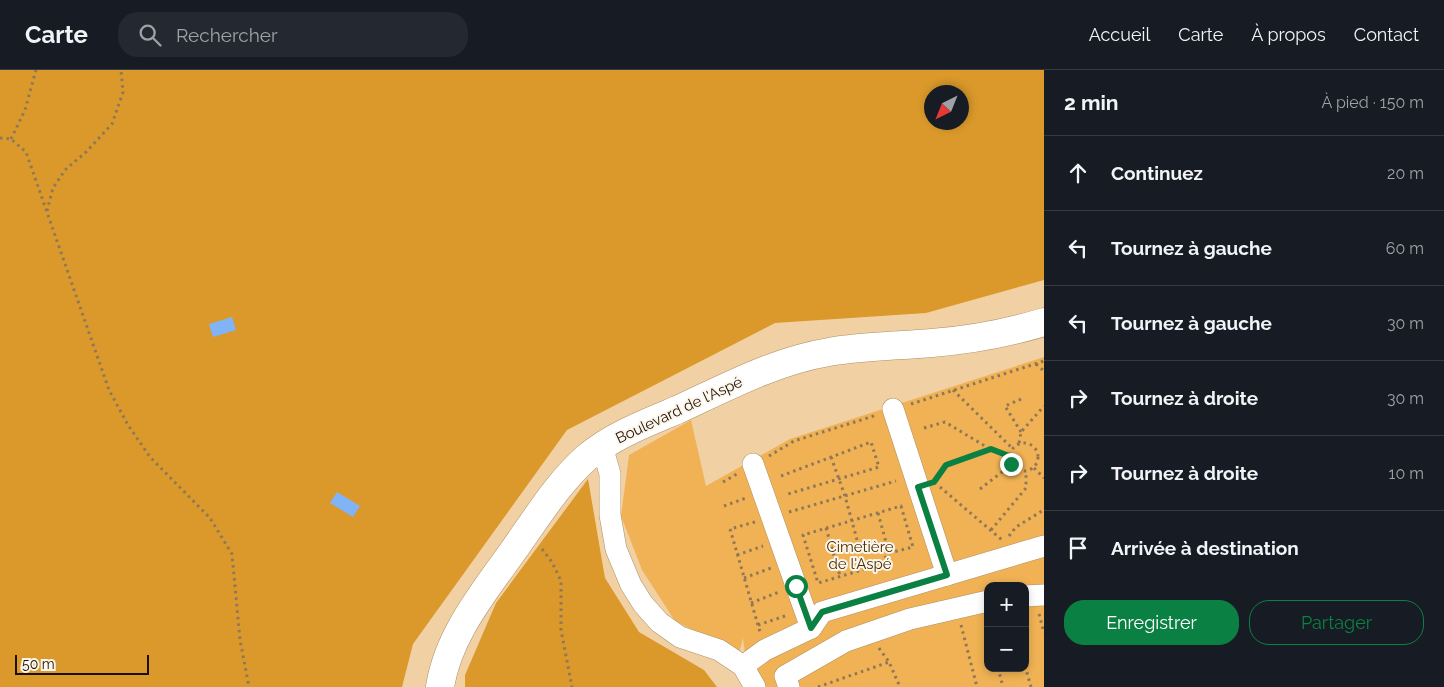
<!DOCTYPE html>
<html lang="fr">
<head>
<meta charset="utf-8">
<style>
	:root { --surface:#171b24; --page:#242831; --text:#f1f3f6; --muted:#9ea1a6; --line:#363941; --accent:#0b8043 }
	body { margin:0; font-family:Raleway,sans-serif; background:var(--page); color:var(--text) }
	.controls { position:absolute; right:15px; bottom:15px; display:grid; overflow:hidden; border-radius:10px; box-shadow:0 2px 8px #0003 }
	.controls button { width:45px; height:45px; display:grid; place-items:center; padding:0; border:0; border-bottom:1px solid var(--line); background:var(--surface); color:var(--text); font:25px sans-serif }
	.compass { position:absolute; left:924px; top:15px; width:45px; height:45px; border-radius:50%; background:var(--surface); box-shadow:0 2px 8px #0003; rotate:223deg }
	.scale { position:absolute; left:15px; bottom:12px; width:134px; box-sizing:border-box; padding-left:5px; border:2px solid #1c1002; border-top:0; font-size:14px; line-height:18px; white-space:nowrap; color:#1c1002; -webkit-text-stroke:4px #fdf6ed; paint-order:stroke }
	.stop { position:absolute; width:15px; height:15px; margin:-11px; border:4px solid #0b8043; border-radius:50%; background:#fff }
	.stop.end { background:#0b8043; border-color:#fff; box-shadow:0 1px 5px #0008 }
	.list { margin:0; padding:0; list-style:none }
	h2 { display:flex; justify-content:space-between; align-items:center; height:65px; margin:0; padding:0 20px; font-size:21px }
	h2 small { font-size:16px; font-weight:400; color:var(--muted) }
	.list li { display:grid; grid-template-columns:32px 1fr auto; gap:15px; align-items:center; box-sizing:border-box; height:75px; padding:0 20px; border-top:1px solid var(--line) }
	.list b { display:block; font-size:19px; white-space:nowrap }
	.list em { font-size:16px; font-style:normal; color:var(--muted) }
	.actions { display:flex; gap:10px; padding:15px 20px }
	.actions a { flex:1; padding:11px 0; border:1px solid var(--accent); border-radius:20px; text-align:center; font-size:18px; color:var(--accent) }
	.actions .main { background:var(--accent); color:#fff }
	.icon { flex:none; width:28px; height:28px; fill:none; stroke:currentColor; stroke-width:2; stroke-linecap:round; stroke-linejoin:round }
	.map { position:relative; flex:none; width:1044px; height:617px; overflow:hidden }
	header { display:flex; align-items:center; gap:30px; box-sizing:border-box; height:70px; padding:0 25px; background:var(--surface); border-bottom:1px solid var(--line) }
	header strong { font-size:24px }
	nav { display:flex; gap:28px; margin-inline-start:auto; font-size:18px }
	.search { width:350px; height:45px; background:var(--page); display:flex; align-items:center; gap:12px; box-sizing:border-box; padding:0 18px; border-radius:20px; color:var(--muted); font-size:19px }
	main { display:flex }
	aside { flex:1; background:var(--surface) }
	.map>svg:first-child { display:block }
	.green { fill:#f0b254; fill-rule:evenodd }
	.forest { fill:#da992a; fill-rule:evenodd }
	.water { fill:#80b4f7 }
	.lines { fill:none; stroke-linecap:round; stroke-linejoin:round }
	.minor-casing { stroke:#ae9065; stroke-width:22 }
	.major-casing { stroke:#ae9065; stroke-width:29 }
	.path { stroke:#8f7859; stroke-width:3; stroke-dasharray:2.5 4; stroke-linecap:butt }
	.minor { stroke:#fff; stroke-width:21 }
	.major { stroke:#fff; stroke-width:28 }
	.route { stroke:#0b8043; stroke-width:6 }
	.labels { text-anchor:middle; stroke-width:4; stroke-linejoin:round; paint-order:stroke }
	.street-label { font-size:15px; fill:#1c1002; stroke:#fdf6ed }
	.park-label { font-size:15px; fill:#482e00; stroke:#fdf6ed }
</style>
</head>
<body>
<header>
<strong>Carte</strong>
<div class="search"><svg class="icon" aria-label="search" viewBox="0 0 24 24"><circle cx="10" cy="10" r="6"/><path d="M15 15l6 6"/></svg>Rechercher</div>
<nav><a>Accueil</a><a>Carte</a><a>À propos</a><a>Contact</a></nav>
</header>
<main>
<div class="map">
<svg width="1044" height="617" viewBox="0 0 1044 617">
	<rect width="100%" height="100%" fill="#f1d1a4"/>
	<!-- green -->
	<path class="green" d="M1044,287v330h-295l-6,-49 -4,15 -64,-32 -33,-51 -21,-54 8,-61 62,-35 15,66 84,-47zM988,516h37v82h-37z"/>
	<!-- forest -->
	<g class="forest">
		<path d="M0,0h1044v210l-118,33 -151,10 -208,107 -154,214 -11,43h-402zM932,22h30v30h-30z"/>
		<path d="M588,409l17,99 34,54 65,38 13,17h-252v-12l31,-72z"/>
	</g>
	<!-- water -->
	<g class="water">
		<path d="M232,247l4,13 -23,7 -4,-13z"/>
		<path d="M337,422l23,14 -7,11 -23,-14z"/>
	</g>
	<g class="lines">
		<!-- minor casing -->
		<g class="minor-casing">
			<g id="minor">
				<path d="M893,339l54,166"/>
				<path d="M602,376l8,28v41l6,34 15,36 12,19 16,18 21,15 39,13 24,16 12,21"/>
				<path d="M753,394l58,164"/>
				<path d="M1025,526l19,-1"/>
				<path d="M743,596l22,-16 46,-22 11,-16 222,-66"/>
				<path d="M789,617l-4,-11 61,-35 64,-22 78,-18"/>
			</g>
		</g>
		<!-- major casing -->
		<g class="major-casing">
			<path id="major" d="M440,617c8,-52 44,-95 73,-136 23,-32 44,-67 73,-93 26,-22 60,-35 91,-48 50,-23 98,-49 152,-58 34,-6 69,-6 103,-9 38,-3 76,-10 112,-21"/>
		</g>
		<!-- path -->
		<g class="path">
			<path d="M0,68l11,1 15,13 83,238 19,35 22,32 60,61 22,36 8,86 9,47"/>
			<path d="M11,69l14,-29 11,-40"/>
			<path d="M47,141l6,-23 12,-18 21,-18 26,-28 11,-32 -2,-22"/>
			<path d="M1036,294l8,7"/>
			<path d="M953,320l59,58"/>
			<path d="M911,334l133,-43"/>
			<path d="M924,358l21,-6 45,27"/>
			<path d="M1021,362l-16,-26 19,-8"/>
			<circle cx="1024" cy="387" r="14"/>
			<path d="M1019,373l2,-11 23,-26"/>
			<path d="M769,386l25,-15 83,-26"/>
			<path d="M831,387l14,39 20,73"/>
			<path d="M1034,398l10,10"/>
			<path d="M781,406l90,-34 8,25 -91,27"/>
			<path d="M936,409l10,-14 45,-16 18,7"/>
			<path d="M723,412l14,-8"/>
			<path d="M940,417l62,53"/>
			<path d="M980,419l31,-24"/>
			<path d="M724,436l22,-8"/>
			<path d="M901,436l12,41 -24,6 -10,12 -61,18 -15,-48z"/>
			<path d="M789,442l107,-31"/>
			<path d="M878,443l11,40"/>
			<path d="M755,452l-25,7 30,103"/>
			<path d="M826,458l14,48"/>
			<path d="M991,460l35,-42v-16"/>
			<path d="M1009,466l7,-9 26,-16"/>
			<path d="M542,479l10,13 9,19v49l11,57"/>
			<path d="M737,485l26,-9"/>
			<path d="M744,508l27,-10"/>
			<path d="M751,533l28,-11"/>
			<path d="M1039,544l5,19"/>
			<path d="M758,555l30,-10"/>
			<path d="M961,555l16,62"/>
			<path d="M879,578l10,14 11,25"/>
			<path d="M1025,596l6,21"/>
			<path d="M998,598l5,19"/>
			<path d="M818,617l71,-25"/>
		</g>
		<!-- minor -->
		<use href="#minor" class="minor"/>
		<!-- major -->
		<use href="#major" class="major"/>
	</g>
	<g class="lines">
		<!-- route -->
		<path class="route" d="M796,516l15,42 11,-16 125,-37 -29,-88 16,-5 12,-17 45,-16 18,7 2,8"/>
	</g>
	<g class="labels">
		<!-- street labels -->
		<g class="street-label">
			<text transform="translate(679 340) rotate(-25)" y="5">Boulevard de l'Aspé</text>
		</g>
		<!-- park labels -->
		<g class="park-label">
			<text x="860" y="482">Cimetière<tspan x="860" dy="17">de l'Aspé</tspan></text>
		</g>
	</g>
</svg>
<div class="controls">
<button>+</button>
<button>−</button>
</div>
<svg class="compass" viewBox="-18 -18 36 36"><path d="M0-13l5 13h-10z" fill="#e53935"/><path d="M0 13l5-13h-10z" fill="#9ea1a6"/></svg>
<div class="scale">50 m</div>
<div class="stop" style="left:796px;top:516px"></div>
<div class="stop end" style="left:1011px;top:394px"></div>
</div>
<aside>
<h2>2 min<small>À pied · 150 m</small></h2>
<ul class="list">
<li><svg class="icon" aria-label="ahead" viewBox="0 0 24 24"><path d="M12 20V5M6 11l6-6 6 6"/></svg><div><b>Continuez</b></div><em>20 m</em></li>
<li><svg class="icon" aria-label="left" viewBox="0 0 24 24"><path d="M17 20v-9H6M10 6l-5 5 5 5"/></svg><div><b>Tournez à gauche</b></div><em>60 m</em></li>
<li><svg class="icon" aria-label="left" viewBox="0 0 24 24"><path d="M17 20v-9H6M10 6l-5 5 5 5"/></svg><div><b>Tournez à gauche</b></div><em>30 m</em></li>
<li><svg class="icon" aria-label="right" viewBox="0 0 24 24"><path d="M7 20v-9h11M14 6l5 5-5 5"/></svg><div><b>Tournez à droite</b></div><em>30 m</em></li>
<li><svg class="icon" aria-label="right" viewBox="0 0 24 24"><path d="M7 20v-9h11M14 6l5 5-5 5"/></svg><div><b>Tournez à droite</b></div><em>10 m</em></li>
<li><svg class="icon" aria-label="arrive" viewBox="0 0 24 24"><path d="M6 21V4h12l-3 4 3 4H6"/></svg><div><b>Arrivée à destination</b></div></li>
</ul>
<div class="actions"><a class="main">Enregistrer</a><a>Partager</a></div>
</aside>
</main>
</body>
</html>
